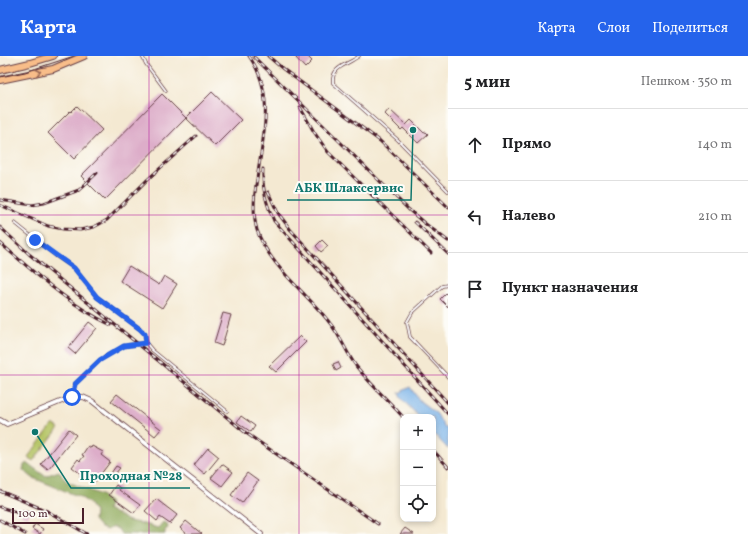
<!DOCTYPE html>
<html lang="ru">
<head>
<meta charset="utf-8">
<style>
	:root { --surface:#fff; --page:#f6f6f6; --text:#202124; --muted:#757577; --line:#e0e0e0; --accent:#2563eb }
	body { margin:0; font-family:Vollkorn,serif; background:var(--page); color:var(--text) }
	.controls { position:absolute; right:12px; bottom:12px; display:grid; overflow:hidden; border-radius:8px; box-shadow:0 2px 6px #0003 }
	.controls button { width:36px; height:36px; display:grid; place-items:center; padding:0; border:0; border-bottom:1px solid var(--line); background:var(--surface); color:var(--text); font:20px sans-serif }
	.scale { position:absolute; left:12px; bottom:10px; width:72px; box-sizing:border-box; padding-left:4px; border:2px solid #4a1f2b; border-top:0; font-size:11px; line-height:14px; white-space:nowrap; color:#4a1f2b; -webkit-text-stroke:3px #fdfcf7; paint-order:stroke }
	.stop { position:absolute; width:12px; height:12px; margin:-9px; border:3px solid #2563eb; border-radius:50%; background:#fff }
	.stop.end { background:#2563eb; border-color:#fff; box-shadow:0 1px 4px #0008 }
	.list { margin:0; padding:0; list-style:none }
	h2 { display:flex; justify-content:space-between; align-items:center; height:52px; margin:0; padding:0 16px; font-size:17px }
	h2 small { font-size:13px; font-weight:400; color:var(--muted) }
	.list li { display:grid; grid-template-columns:26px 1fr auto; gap:12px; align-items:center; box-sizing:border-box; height:72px; padding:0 16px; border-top:1px solid var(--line) }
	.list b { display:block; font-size:15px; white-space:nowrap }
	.list em { font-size:13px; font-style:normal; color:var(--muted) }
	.icon { flex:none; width:22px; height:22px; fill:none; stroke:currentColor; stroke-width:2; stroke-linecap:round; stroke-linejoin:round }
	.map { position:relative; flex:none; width:448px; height:478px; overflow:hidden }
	header { display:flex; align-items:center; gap:24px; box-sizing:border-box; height:56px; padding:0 20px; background:var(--accent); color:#fff }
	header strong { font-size:19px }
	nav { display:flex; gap:22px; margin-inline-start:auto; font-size:14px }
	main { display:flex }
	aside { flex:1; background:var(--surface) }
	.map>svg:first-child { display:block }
	.green { fill:#b7c669; stroke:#80724a }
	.forest { fill:#91ab5d; stroke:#6e6544 }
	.water { fill:#77b1e8; stroke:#60688a }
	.building { fill:#ddadc9 }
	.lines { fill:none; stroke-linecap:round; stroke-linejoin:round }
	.service-casing { stroke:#643d44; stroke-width:3.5 }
	.minor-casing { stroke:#643d44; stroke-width:5.5 }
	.primary-casing { stroke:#643d44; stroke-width:8 }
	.service { stroke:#fff; stroke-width:2 }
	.minor { stroke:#fff; stroke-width:4 }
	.primary { stroke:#f8bd89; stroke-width:6 }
	.tram { stroke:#4a1f2b; stroke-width:1 }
	.rail-casing { stroke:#4a1f2b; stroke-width:3 }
	.rail { stroke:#fdfcf7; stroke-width:1.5; stroke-dasharray:4.5; stroke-linecap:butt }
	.oneway { stroke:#986655 }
	.route { stroke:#2563eb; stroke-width:5 }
	.grid { fill:none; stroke:#b5179e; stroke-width:1; stroke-opacity:0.55 }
	.leader { fill:none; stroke:#0f766e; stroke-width:1.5 }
	.callout-dot { fill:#0f766e; stroke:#fdfcf7; stroke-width:1.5 }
	.callout-label { font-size:13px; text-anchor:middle; font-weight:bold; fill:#0f766e; stroke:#fdfcf7; stroke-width:4; stroke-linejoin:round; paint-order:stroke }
</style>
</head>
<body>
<header>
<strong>Карта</strong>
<nav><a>Карта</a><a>Слои</a><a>Поделиться</a></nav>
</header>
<main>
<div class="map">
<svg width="448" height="478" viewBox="0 0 448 478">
	<rect width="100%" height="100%" fill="#fdfcf7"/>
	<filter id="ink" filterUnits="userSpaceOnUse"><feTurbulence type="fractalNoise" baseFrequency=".025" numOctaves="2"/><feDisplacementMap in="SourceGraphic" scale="8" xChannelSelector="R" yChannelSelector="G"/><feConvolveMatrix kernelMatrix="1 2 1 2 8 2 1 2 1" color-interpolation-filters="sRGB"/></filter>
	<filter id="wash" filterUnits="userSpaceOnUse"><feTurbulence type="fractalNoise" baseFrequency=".012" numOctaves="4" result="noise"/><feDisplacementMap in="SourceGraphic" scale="16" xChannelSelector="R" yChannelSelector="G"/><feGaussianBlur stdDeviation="0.9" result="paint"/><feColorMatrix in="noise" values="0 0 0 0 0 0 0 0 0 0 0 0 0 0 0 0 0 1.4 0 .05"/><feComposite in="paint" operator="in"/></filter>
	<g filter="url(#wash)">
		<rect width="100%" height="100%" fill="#f4e9d2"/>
		<!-- green -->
		<path class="green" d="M53,368l6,4 -26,33 -5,-4z"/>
		<!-- forest -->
		<path class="forest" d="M27,407l18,13 14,-5 7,10 35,14 9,8 -3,6 22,12 15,3 14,4 5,-6 4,2 1,4 -3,2v4h-44l-3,-5 -5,-2 -6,3 -6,-2 -7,-8 1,-8 -6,-9 -9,-6 -47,-19 -10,-8 1,-5z"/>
		<!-- water -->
		<path class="water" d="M410,331l10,14 17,13 7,13 4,2v20l-15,-16v-16h-14l-18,-19 -2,-5z"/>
		<g id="blocks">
			<!-- building -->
			<g class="building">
				<path d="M299,0h8l5,5 -7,7 -9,-10z"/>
				<path d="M212,36l29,28 -26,26 -29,-28 -81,82 -24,-24 81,-82 24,24z"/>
				<path d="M77,50l25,24 -28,29 -26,-26 22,-22 1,1z"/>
				<path d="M389,53l17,16 5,-5 13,13 2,-1 2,2 -10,9 -15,-15 -2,2 -16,-16z"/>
				<path d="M322,184l6,6 -7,6 -5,-6z"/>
				<path d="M129,210l30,19 5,-9 13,8 -15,24 -42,-27z"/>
				<path d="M446,237l2,2v12l-8,-8z"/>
				<path d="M223,257l8,2 -9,31 -8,-3z"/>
				<path d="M89,266l8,6 -22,26 -7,-6z"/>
				<path d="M300,280l6,6 -30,30 -7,-6z"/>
				<path d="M338,306l3,6 -5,3 -3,-7z"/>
				<path d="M117,338l44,35 -6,7 -44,-35z"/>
				<path d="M241,360l14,10 -4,6 -14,-10z"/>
				<path d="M69,373l7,6 -28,35 -7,-6z"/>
				<path d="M88,390l3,2 1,-2 11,6 -2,3 9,7 -16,21 -9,-6 -1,2 -4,-3 1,-2 -9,-7 6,-8 2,2 4,-5 -2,-1z"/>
				<path d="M208,392l11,9 -14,17 -11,-9z"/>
				<path d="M222,408l11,8 -11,14 -11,-8z"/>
				<path d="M116,410l4,2 -6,7 -3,-2z"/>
				<path d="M247,417l11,8 -16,22 -11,-8z"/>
				<path d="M116,429l4,3 -1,2 21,15 -6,8 -25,-18z"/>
				<path d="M156,443l21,16 -7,9 -10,-7 -3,4 -12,-10z"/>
				<path d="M22,454l8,2 -2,5 -7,-2z"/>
				<path d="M186,465l16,13h-15l-7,-6z"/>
				<path d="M35,468l8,5 -3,5 -8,-5z"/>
				<path d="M405,472l9,6h-14z"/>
			</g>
		</g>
	</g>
	<g filter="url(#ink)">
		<use href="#blocks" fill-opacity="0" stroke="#643d44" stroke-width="1"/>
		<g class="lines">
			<!-- service casing -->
			<g class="service-casing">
				<g id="service">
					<path d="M142,0l4,8 20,27"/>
					<path d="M359,0c-11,9 -28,10 -26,27l65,57 50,51"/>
					<path d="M15,167l41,33 18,12 23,29 43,32 5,5 1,9"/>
					<path d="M448,229l-6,1 -18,16 -12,11 -5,9 3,15 38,40"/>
					<path d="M72,341l3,-13 25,-24 24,-14 22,-3 6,7 75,61"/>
				</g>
			</g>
			<!-- minor casing -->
			<g class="minor-casing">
				<path id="minor" d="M0,364l7,4 65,-27h11l9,4 169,133"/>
			</g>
			<!-- primary casing -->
			<g class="primary-casing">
				<g id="primary">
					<path d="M0,14l30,-7 23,-7"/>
					<path d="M0,24l53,-11 31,-13"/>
				</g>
			</g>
			<!-- service -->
			<use href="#service" class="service"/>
			<!-- minor -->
			<use href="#minor" class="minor"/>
			<!-- primary -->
			<use href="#primary" class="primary"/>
			<!-- tram -->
			<path class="tram" d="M0,21l25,-5 49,-16"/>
			<!-- rail casing -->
			<g class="rail-casing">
				<g id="rail">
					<path d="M249,0c27,38 14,80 8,123 -3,16 -5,34 0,51 12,36 50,63 72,92 11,13 17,30 27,44 14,18 32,34 47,51"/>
					<path d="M268,0l15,13 97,72 68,66"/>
					<path d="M254,1l154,152 15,13 25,19"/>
					<path d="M300,51l14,25 14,20 103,101"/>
					<path d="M263,113c-1,20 3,34 11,52l174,193"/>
					<path d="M268,136l10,21 12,16 158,174"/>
					<path d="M0,144l32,5 12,-2 35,-13 18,-17"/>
					<path d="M0,149l48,21 15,3 17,1 14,-3 13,-7 41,-41 48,-43"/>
					<path d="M415,166l33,32"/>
					<path d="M0,171l29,27 217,179 132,91"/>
					<path d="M0,187c35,30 69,62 111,82"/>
					<path d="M433,394l15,17"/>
					<path d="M0,435l47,20 40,23"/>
					<path d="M0,451l19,6"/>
					<path d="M0,464l25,14"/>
				</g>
			</g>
			<!-- rail -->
			<use href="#rail" class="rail"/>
		</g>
		<!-- one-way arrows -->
		<defs><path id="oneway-chevron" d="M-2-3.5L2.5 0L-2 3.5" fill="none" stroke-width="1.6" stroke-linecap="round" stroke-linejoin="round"/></defs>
		<use class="oneway" href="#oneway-chevron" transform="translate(38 16) rotate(-12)"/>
	</g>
	<g class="lines" filter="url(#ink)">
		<!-- route -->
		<path class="route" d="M35,184l39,28 23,29 43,32 5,5 1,9 -22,3 -24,14 -25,24 -3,13"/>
	</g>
	<!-- grid -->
	<path class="grid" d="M149,0v478M299,0v478M0,159h448M0,319h448"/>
	<!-- callouts -->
	<path class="leader" d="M413 74L411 144H287M35 376L71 432H190"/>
	<g class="callout-dot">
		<circle cx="413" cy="74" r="4"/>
		<circle cx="35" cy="376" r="4"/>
	</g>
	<g class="callout-label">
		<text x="349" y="136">АБК Шлаксервис</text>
		<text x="131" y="424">Проходная №28</text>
	</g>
</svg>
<div class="controls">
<button>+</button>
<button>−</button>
<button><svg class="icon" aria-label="locate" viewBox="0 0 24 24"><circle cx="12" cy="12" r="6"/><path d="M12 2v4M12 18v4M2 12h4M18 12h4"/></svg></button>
</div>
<div class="scale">100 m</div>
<div class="stop" style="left:72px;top:341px"></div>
<div class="stop end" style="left:35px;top:184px"></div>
</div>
<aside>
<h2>5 мин<small>Пешком · 350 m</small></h2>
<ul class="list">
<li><svg class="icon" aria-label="ahead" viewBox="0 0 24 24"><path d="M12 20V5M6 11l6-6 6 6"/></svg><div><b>Прямо</b></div><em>140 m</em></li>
<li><svg class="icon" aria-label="left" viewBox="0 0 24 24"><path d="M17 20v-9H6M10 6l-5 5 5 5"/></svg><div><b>Налево</b></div><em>210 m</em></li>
<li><svg class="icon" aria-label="arrive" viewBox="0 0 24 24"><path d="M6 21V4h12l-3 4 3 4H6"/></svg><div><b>Пункт назначения</b></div></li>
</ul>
</aside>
</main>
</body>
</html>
